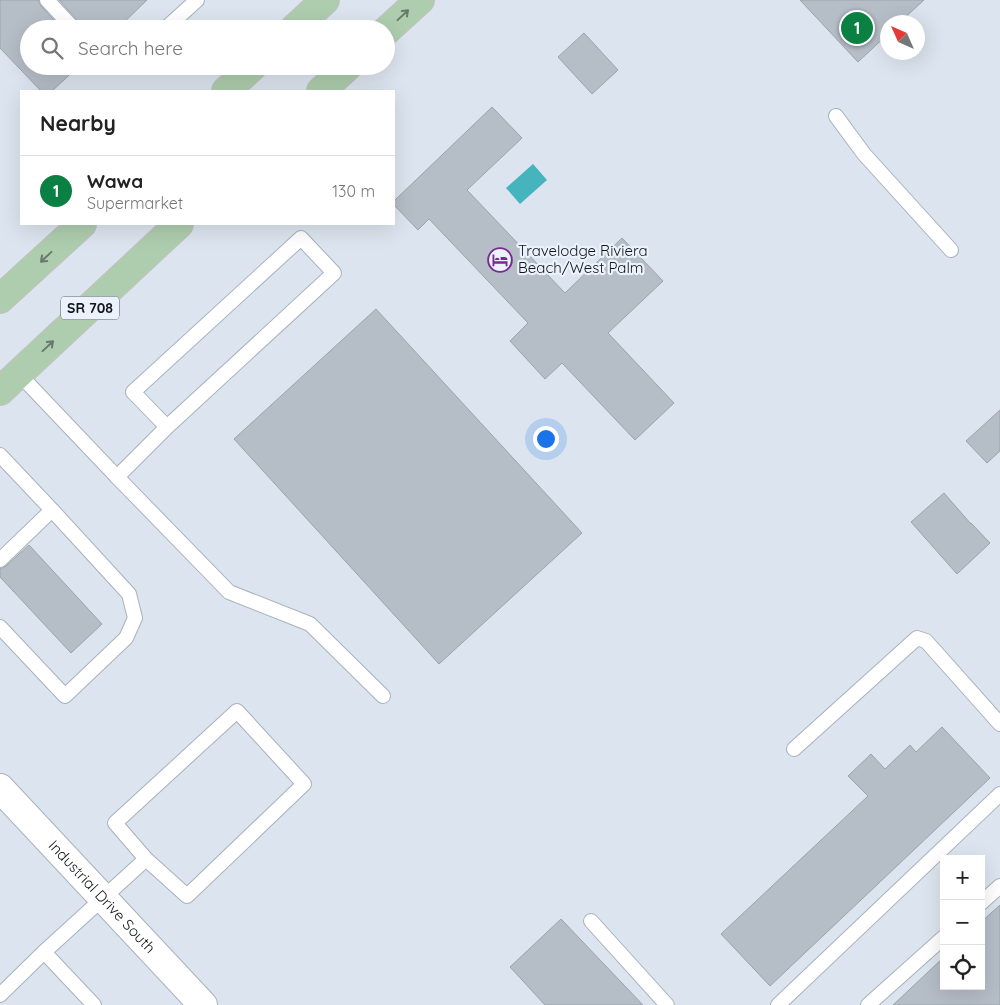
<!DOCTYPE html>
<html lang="en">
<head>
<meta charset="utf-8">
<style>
	:root { --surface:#fff; --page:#f6f6f6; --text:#222; --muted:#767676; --line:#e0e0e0; --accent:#0b8043 }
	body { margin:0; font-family:Quicksand,sans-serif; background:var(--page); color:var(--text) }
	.controls { position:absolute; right:15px; bottom:15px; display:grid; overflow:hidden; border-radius:0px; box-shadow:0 5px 20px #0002 }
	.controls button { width:45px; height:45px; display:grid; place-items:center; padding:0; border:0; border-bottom:1px solid var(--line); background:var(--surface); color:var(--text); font:25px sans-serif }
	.compass { position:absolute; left:880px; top:15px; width:45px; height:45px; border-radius:50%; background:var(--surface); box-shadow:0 5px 20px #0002; rotate:315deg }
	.you { position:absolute; left:545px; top:438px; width:18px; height:18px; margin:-12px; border:4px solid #fff; border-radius:50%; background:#1a73e8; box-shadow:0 0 0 8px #1a73e833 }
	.badge { display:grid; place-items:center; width:32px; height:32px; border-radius:50%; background:var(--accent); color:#fff; font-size:16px; font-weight:700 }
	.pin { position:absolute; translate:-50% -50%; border:2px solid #fff; box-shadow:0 1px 5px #0006 }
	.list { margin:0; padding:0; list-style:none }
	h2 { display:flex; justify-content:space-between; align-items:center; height:65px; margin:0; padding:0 20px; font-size:21px }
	h2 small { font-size:16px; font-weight:400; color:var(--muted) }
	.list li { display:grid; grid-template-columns:32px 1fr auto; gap:15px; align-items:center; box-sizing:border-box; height:70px; padding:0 20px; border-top:1px solid var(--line) }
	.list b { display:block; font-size:19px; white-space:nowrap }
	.list p { margin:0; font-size:16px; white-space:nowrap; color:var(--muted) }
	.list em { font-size:16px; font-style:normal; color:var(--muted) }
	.icon { flex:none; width:28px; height:28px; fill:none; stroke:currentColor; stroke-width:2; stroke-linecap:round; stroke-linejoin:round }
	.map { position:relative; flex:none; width:1000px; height:1005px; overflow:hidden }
	.search { position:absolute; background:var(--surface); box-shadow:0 5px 20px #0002; left:20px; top:20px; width:375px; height:55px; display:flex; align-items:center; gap:12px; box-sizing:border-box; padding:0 18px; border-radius:28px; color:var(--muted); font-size:19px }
	.panel { position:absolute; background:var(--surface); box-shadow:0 5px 20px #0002; left:20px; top:90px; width:375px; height:135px; border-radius:0px }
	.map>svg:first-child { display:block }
	.water { fill:#45b4bc }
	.building { fill:#b5bdc7; stroke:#9ba3ac }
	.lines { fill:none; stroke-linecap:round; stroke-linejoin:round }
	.service-casing { stroke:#a9b1bb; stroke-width:16 }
	.minor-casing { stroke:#a9b1bb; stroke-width:30 }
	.primary-casing { stroke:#c2c2c3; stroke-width:30 }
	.service { stroke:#fff; stroke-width:14 }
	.minor { stroke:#fff; stroke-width:28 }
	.primary { stroke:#aecdae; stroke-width:28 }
	.oneway { stroke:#687b6b }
	.labels { text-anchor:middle; stroke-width:4.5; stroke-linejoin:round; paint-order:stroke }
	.shield { fill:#eaf2fc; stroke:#54585d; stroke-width:1 }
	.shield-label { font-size:14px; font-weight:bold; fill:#131619 }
	.poi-label { font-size:15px; fill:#131619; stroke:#eaf2fc; text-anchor:start }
	.street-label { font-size:15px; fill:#131619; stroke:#eaf2fc }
</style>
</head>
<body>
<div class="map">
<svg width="1000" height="1005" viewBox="0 0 1000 1005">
	<rect width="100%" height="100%" fill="#dce5ef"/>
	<!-- water -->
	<path class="water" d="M533,164l14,16 -27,24 -14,-16z"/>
	<!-- building -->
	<g class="building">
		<path d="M0,0h38l3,6 21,23h-33v37h50l-27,25h-11l-41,-43z"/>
		<path d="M59,0h88l-30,29h-34l-3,-6z"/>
		<path d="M800,0h124l-24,22h-12v12l-30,28z"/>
		<path d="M584,33l34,37 -26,24 -34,-37z"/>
		<path d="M492,107l30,31 -55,52 98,103 57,-55 41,43 -55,52 66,70 -39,37 -73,-77 -17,16 -35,-38 18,-18 -99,-104 -11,11 -24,-25v-4z"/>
		<path d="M376,309l206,224 -143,131 -205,-225z"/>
		<path d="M1000,410v41l-13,12 -21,-22z"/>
		<path d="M944,493l27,31v-1l19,20 -33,31 -46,-52z"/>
		<path d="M29,545l73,79 -31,29 -71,-76v-8l6,-3z"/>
		<path d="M942,727l48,51 -220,208 -49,-52 147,-138 -20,-20 23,-22 14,15 25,-24 6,7z"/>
		<path d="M1000,905v100h-107l51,-48v29h37v-64z"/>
		<path d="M561,919l82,86h-98l-35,-38z"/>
	</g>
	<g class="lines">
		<!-- service casing -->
		<g class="service-casing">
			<g id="service">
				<path d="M47,0l27,29"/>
				<path d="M165,29l32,-29"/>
				<path d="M114,66h4"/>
				<path d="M836,116l28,38 87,96"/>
				<path d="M19,374l98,103 50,-50 167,-154 -33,-35 -168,154 34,35"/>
				<path d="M0,455l52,55 -52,50"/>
				<path d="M117,477l112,115 81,32 73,72"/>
				<path d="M0,627l65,69 61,-58 9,-20 -6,-24 -77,-84"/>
				<path d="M237,711l67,73 -117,112 -41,-37 -31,-36z"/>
				<path d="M794,749l123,-111 9,3 74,83"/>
				<path d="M981,903l19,-17"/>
				<path d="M591,921l76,84"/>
				<path d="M0,995l44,-43"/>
				<path d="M94,1005l-50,-53 102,-93"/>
				<path d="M778,1005l222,-211"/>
				<path d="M868,1005l76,-68"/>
			</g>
		</g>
		<!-- minor casing -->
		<g class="minor-casing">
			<g id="minor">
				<path id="s1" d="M0,788l203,217"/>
			</g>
		</g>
		<!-- primary casing -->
		<g class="primary-casing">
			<g id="primary">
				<path d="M294,29l31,-29"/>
				<path d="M386,31l34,-31"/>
				<path d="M226,91l27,-25"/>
				<path d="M321,91l27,-25"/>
				<path d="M0,299l82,-75"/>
				<path d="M0,391l179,-167"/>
			</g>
		</g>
		<!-- service -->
		<use href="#service" class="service"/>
		<!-- minor -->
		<use href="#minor" class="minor"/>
		<!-- primary -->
		<use href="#primary" class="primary"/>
	</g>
	<!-- one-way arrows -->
	<defs><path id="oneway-shaft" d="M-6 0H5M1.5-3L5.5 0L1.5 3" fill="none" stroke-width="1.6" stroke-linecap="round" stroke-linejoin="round" transform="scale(1.25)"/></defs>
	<g class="oneway">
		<use href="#oneway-shaft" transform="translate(403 15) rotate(-43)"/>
		<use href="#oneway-shaft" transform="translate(46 257) rotate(137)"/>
		<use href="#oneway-shaft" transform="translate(48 346) rotate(-43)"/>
	</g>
	<!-- icons -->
	<defs>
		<g id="hotel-ring" transform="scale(1.25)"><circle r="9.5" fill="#eaf2fc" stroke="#7c2796" stroke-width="1.5"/><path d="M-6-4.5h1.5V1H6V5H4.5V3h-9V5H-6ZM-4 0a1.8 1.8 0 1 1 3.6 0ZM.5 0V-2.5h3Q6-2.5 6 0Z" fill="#7c2796"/></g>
	</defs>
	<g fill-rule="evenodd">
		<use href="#hotel-ring" x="500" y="260"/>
	</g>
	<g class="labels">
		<!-- shield labels -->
		<rect class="shield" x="61" y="296.5" width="58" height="23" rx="4"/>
		<g class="shield-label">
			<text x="90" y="313">SR 708</text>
		</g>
		<!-- poi labels -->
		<g class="poi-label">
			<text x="518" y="256">Travelodge Riviera<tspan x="518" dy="17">Beach/West Palm</tspan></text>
		</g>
		<!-- street labels -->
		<g class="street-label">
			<text dy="5" stroke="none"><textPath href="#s1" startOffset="149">Industrial Drive South</textPath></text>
		</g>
	</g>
</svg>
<div class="controls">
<button>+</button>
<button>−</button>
<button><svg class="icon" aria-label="locate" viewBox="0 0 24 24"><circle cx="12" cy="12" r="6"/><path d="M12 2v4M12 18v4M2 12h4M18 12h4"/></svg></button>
</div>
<svg class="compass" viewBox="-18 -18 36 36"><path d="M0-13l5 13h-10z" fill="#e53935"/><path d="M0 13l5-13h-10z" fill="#767676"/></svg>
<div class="you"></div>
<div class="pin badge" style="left:857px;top:28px">1</div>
<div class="search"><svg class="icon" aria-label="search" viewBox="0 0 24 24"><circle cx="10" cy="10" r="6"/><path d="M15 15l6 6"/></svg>Search here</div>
<section class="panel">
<h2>Nearby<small></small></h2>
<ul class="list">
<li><span class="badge">1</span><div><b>Wawa</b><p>Supermarket</p></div><em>130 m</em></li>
</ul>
</section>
</div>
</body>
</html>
